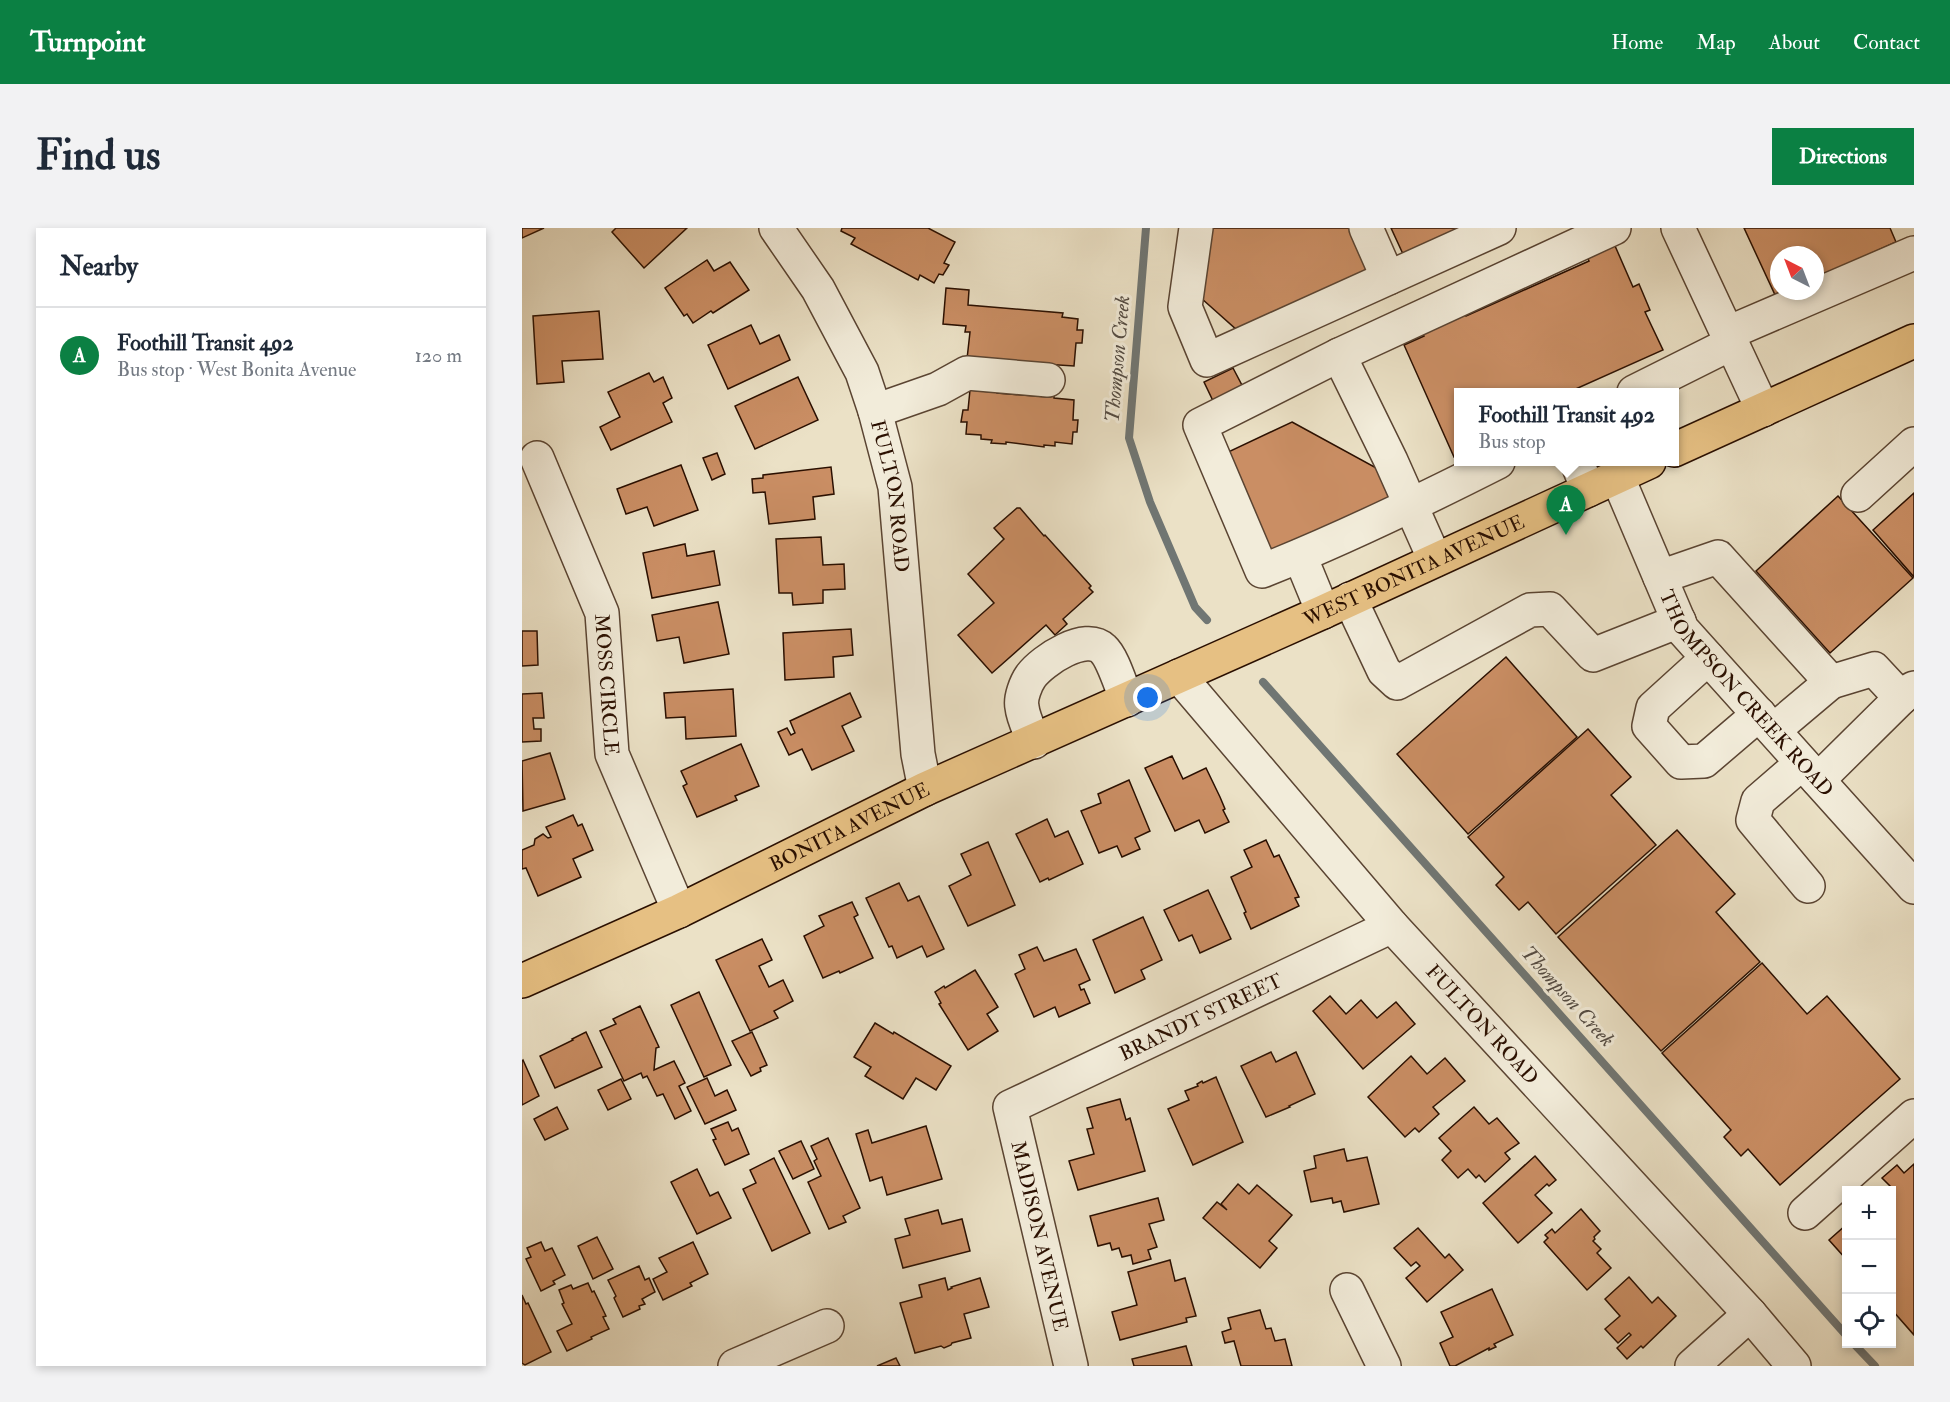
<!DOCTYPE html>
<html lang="en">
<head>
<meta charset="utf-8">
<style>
	:root { --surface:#fff; --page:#f2f2f3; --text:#1f2937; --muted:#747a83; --line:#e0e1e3; --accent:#0b8043 }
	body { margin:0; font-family:"IM FELL Double Pica",serif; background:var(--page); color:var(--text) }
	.controls { position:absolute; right:18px; bottom:18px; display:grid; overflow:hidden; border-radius:0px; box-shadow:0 3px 9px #0003 }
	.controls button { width:54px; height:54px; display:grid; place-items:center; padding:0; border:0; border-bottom:2px solid var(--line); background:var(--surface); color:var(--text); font:30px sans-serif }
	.compass { position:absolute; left:1248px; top:18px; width:54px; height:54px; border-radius:50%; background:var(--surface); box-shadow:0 3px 9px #0003; rotate:318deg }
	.you { position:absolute; left:626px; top:470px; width:21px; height:21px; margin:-15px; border:4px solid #fff; border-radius:50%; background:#1a73e8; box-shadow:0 0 0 9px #1a73e833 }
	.badge { display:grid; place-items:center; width:39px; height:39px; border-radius:50%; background:var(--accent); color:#fff; font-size:20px; font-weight:700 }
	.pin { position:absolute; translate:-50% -50px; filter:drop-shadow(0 2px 3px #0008) }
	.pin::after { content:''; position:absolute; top:32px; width:21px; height:18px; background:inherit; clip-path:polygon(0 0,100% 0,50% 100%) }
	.popup { position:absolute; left:932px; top:160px; width:225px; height:78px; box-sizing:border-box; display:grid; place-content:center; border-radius:0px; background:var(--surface); filter:drop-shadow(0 2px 4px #0005); font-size:20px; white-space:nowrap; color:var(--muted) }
	.popup b { font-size:22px; color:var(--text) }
	.popup::after { content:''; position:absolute; left:50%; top:100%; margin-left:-12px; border:12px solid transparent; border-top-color:var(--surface) }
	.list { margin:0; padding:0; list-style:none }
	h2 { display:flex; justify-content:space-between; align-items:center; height:78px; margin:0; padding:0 24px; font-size:26px }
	h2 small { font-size:20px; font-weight:400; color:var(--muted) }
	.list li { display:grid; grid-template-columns:39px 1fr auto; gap:18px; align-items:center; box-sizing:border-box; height:96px; padding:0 24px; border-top:2px solid var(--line) }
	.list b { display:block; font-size:22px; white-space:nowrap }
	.list p { margin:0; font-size:20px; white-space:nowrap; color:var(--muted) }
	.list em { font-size:20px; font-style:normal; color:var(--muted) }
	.icon { flex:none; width:33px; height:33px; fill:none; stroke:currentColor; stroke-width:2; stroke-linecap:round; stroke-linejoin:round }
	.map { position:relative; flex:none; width:1392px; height:1138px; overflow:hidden; border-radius:0px }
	header { display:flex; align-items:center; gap:36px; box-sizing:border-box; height:84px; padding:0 30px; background:var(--accent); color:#fff }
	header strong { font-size:28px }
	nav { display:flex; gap:33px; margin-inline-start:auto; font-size:21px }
	.intro { display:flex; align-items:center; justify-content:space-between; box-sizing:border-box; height:144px; padding:0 36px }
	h1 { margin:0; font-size:42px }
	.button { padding:15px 27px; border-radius:0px; background:var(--accent); color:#fff; font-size:21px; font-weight:700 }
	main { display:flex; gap:36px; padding:0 36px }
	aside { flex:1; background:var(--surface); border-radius:0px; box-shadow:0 3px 9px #0003 }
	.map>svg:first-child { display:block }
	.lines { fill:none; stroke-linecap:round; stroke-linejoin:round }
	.stream { stroke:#707673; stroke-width:8 }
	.building { fill:#ca8e64; stroke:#2a0f00; stroke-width:1.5 }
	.minor-casing { stroke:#5a4432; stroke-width:36 }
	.major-casing { stroke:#2a0f00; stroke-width:36 }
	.minor { stroke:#f2ecda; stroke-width:33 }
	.major { stroke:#e6c083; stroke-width:33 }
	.labels { text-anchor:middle; stroke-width:6; stroke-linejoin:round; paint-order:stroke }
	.street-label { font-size:20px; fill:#2a0f00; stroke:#f2ecda }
	.water-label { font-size:21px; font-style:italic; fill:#534b43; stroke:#f2ecda }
</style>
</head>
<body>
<header>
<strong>Turnpoint</strong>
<nav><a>Home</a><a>Map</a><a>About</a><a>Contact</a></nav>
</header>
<div class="intro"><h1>Find us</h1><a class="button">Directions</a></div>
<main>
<aside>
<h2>Nearby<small></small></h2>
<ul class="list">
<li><span class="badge">A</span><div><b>Foothill Transit 492</b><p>Bus stop · West Bonita Avenue</p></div><em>120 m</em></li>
</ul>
</aside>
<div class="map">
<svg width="1392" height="1138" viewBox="0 0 1392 1138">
	<rect width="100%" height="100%" fill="#ebe1c6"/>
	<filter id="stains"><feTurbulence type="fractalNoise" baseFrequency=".00333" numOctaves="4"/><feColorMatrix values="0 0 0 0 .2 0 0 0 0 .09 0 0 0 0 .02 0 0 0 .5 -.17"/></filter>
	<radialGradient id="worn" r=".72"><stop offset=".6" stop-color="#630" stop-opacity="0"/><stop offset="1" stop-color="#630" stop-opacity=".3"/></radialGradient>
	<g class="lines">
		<!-- stream -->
		<g class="stream">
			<path d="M624,0l-17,210 21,64 45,105 12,13"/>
			<path d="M741,454l583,653"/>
			<path d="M1332,1116l21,22"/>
		</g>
	</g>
	<!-- building -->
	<g class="building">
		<path d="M0,0h22l-22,10z"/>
		<path d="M94,0h71l-43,40 -32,-36z"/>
		<path d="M320,0h86l27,14 -11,21 5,2 -6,10 -4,-1 -5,9 -14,-8 -2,5 -67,-36 4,-6 -14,-7z"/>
		<path d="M686,0h145l18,40 -134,62 -36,-32z"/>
		<path d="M869,0h68l-56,26z"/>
		<path d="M1222,0h146l6,14 -81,37v-24h-36v36h10l-13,6z"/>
		<path d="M1090,11l21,48 6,-3 11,26 -5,2 18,38 -94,42h-111v63l-4,2 -50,-112 20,-9 -5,-11 42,-20 5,11 123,-55 -4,-9z"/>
		<path d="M185,32l7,11 16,-9 19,28 -36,23 -2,-2 -18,12 -6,-9 -3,2 -19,-28z"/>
		<path d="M424,60l23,2 -1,15 95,8 -1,4 16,2 -1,11h6l-1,13h-6l-2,23 -107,-7 3,-27h-5l1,-6 -23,-2z"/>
		<path d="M77,83l4,48 -41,2 2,21 -27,2 -4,-68z"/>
		<path d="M229,97l9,19 19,-9 11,25 -62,29 -20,-44z"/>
		<path d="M711,140l12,23 -30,14 -11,-23z"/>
		<path d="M127,145l5,9 9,-5 9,21 -9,5 9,19 -61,28 -11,-23 20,-10 -12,-25z"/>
		<path d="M276,149l20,43 -63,29 -20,-43z"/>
		<path d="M469,159h6v6l51,4v-5h6v6l20,2 -1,20h5l-1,12h-4l-1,12 -17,-2v4l-11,-1v2l-38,-5v2l-15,-1 1,-3 -11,-1v-4l-15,-1 1,-12h-6l2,-12h5l2,-20 21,2z"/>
		<path d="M770,194l88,48 12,27 -121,56 -45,-100z"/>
		<path d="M195,225l8,21 -13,6 -9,-22z"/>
		<path d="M159,237l17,45 -44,16 -7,-19 -21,7 -9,-25z"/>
		<path d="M309,239l3,27 -21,3 2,22 -46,5 -4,-32 -12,1 -1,-14 11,-1v-3z"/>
		<path d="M1392,265v84l-41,-47z"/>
		<path d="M1316,268l75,82 -83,75 -74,-82z"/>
		<path d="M495,280h3l24,28 1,-1 46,51 -2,2 4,4 -30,27 4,5 -12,11 -9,-10 -54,48 -34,-38 36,-32 -26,-29 36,-35 -10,-11z"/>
		<path d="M299,309l2,28 21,-1 1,25 -22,1v13l-30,2 -1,-12h-13l-3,-54z"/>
		<path d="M163,316l2,12 27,-5 6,34 -68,13 -9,-45z"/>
		<path d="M196,374l11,52 -45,9 -5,-26 -22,4 -5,-26z"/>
		<path d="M329,401l2,26 -20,2 1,20 -49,3 -2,-47z"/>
		<path d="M0,403h15l1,34 -16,1z"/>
		<path d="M984,429l71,80 -109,97 -71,-80z"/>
		<path d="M211,461l3,47 -50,3 -1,-22 -19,1 -2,-25z"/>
		<path d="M20,465l2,25h-11l1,11h7v12l-19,1v-48z"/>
		<path d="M328,465l11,24 -19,9 12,25 -42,19 -10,-21 -13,6 -11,-23 9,-4 4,7 4,-2 -5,-12z"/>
		<path d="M1066,501l43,48 -20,18 45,50 -100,89 -28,-32 -9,8 -23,-25 8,-8 -36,-40z"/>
		<path d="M219,516l18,42 -24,10 2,4 -40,17 -14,-31 4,-2 -6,-13z"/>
		<path d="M28,525l15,46 -42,12 -1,-50z"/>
		<path d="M650,528l11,23 23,-11 14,29 5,12 -2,1 6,12 -24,11 -6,-13 -24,11 -30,-63z"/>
		<path d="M607,552l21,51 -15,7 5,11 -18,8 -5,-11 -18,7 -18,-42 20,-8 -3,-9z"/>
		<path d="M51,587l5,11 4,-2 11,26 -20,9 8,18 -43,19 -12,-28 -4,1v-19l12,-5 1,-6 8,-5 5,4 3,-1 -5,-10z"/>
		<path d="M525,591l8,18 13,-6 15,33 -34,16 -1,-2 -8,4 -24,-48z"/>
		<path d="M1155,602l58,64 -19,18 44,50 -99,89 -103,-114z"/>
		<path d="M744,612l8,17 5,-2 20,42 -4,1 4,8 -48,23 -7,-16 2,-1 -15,-35 21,-10 -8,-17z"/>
		<path d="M466,614l27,63 -47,21 -19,-40 22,-11 -10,-21z"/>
		<path d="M377,655l9,18 11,-5 25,53 -17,8 -5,-11 -25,12 -5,-12 -3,1 -23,-49z"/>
		<path d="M686,662l23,49 -31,14 -8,-18 -13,6 -15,-31z"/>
		<path d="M330,674l6,13 -4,2 19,41 -33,15 -1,-2 -16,7 -19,-42 20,-10 -5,-10z"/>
		<path d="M621,689l19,43 -21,10 4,9 -30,14 -22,-53z"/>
		<path d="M240,711l10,21 -13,6 10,21 14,-7 10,21 -19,10 4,7 -28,13 -34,-71z"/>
		<path d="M515,719l7,14 32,-12 14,31 -11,5 2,5 3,-1 6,14 -31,14 -4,-10 -21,10 -19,-43 10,-5 -6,-14z"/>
		<path d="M1240,735l45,51 20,-18 73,83 -120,106 -32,-36 -7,7 -17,-19 7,-7 -69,-77z"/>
		<path d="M453,742l23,37 -11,7 11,17 -30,19 -29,-46 2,-1 -6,-11 9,-6 1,2z"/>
		<path d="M177,764l32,73 -27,12 -33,-72z"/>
		<path d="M808,768l16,18 15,-14 16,18 19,-16 19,22 -52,45 -50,-58z"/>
		<path d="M118,778l19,41 -3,1 -2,22 20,-9 11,22 -6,3 12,25 -16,8 -12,-25 -6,2 -10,-20 -4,2 -2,-5 -17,8 -24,-50 16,-7 -3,-5z"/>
		<path d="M353,795l18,11 1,-2 57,34 -15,24 -20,-12 -13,21 -38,-23 6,-9 -17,-10z"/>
		<path d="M64,804l16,35 -47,21 -15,-32 33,-16 -1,-1z"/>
		<path d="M230,804l15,33 -7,3 1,3 -10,5 -19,-35z"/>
		<path d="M749,824l5,10 20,-10 19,42 -26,12 1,1 -24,10 -25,-51z"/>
		<path d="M889,828l16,18 18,-16 20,23 -32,26 6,7 -20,18 -4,-4 -10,9 -37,-40z"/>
		<path d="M1,832l16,36 -17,9v-44z"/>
		<path d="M694,849l27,65 -50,23 -25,-56 21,-9 -4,-9 13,-5 -1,-2 5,-3 1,2z"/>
		<path d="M185,850l8,18 12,-6 9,20 -31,14 -18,-37z"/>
		<path d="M99,851l10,20 -23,11 -10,-20z"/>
		<path d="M598,871l6,21 4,-2 15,53 -67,19 -9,-29 25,-7 -7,-25 6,-1 -6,-20z"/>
		<path d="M35,879l11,22 -23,11 -11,-21z"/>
		<path d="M952,879l15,17 8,-6 22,25 -14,10 5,6 -25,23 -6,-7 -3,3 -8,-9 -10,9 -16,-18 9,-9 -12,-13z"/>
		<path d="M206,894l4,9 6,-3 11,26 -24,11 -12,-25 3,-1 -5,-10z"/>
		<path d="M404,898l16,53 -55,16 -5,-18 -12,4 -14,-47 12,-4 4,13z"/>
		<path d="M306,910l32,70 -17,8 3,6 -17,7 -21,-47 13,-6 -7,-15 3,-2 -6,-13z"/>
		<path d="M279,913l13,28 -21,10 -14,-28z"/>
		<path d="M822,921l3,12 20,-4 12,47 -35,8 -3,-11 -8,2 -1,-5 -21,4 -7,-31 12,-3 -2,-12z"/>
		<path d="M1013,928l21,24 -7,6 -2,-2 -12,11 17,18 -34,30 -35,-40z"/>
		<path d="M252,930l36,75 -38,18 -29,-62 13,-6 -6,-13z"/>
		<path d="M1392,936v171l-22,-25v-120h-7l5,-4 -8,-8 15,-13 7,8z"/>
		<path d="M175,941l13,27 8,-4 13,26 -34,16 -26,-52z"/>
		<path d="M716,956l11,10 8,-9 35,30 -23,26 8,7 -17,20 -57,-50 14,-16 10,8 -6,-6z"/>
		<path d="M636,970l6,22 -15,4 8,23 -9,3 3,9 -18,5 -2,-9 -9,2 -3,-9 -7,2 -2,-7 -12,3 -8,-30z"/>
		<path d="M1059,981l19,22 -6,6 1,2 -2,2 8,8 -4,4 14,15 -24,22 -43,-48 4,-4 -3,-3 7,-6 3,4z"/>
		<path d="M416,982l4,14 20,-5 8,32 -67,17 -8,-29 15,-4 -5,-16z"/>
		<path d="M1324,997v34l-17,-19z"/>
		<path d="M896,1000l27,30 4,-4 14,16 -36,32 -21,-24 14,-12 -4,-4 -5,4 -17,-18z"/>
		<path d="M75,1009l16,32 -20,10 -15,-33z"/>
		<path d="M19,1014l4,9 7,-3 13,27 -12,6 2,3 -14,7 -15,-32 5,-2 -4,-9z"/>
		<path d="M171,1014l15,32 -18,9 2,3 -29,14 -10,-21 14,-7 -8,-14z"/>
		<path d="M648,1032l5,21 10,-3 11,38 -10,2 1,4 -67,18 -8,-28 25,-7 -9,-33z"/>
		<path d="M117,1038l6,14 4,-2 6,14 -13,7 3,5 -6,2 1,3 -17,8 -9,-19 2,-2 -8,-16z"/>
		<path d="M1107,1049l23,26 6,-6 18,19 -33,32 -2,-2 -14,13 -10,-11 14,-13 -2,-2 -11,10 -13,-14 15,-13 -15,-17z"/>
		<path d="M423,1050l3,12 4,-2 -1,-1 29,-9 9,29 -25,7 7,24 -19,5 -1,2 -7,3 -3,-2 -26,7 -15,-50 22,-6 -3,-12z"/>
		<path d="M66,1055l4,9 2,-1 12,25 -3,1 6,12 -18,8 1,2 -25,12 -10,-20 15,-7 -10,-20 2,-1 -5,-13 12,-5 2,4z"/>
		<path d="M970,1061l21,46 -19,9 2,3 -7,3v-2l-34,18h-5l-10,-23 13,-6 -12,-25z"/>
		<path d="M0,1067l4,9 2,-1 23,49 -26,13 -3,-2z"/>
		<path d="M738,1082l6,19 5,-1 4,13 10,-2 7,27h-51l-7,-25 -9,2 -3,-11 9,-3 -3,-11z"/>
		<path d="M664,1118l6,20h-58l-2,-7z"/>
		<path d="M374,1130l4,8h-23z"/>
	</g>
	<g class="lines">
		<!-- minor casing -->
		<g class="minor-casing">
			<g id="minor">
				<path id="s1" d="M254,0l42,61 44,83 13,39 20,76 23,267 7,35"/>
				<path d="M674,0l-11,79 22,53 292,-132"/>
				<path d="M844,0l22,50"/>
				<path d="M1156,0l85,182"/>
				<path d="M1206,105l186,-80"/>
				<path d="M817,127l52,106 44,99"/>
				<path d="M1112,164l98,-49"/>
				<path d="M353,183l63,-22 29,-16 81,7"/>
				<path id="s2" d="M15,230l65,155 10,141 67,157"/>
				<path d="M976,234c-77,39 -155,77 -236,109l-62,-146 139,-70 275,-127"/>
				<path d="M1055,234l11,28"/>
				<path id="s3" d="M1095,248l65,153 232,258"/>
				<path d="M1336,267l56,-51"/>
				<path d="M778,328l23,56"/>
				<path d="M1138,349l58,-20 113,125 -57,48"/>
				<path d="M828,371l34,72 13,12 133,-73 20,-1 43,46 86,-34"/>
				<path d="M1186,430l-55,50 -4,18 32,36 23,-1 55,-47"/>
				<path id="s4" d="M657,448l213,250 358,388 44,52"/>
				<path d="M1309,454l43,-13 27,29"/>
				<path d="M512,514c-4,-11 -11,-24 -12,-35 -2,-9 4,-24 9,-31 12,-16 55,-44 72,-27 10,9 18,38 24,51"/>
				<path d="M1280,535l-44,38 -5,19 55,66"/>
				<path d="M1296,552l89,-88 7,-4"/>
				<path d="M1283,985l109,-97"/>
				<path d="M825,1062l37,76"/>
				<path d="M213,1138l92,-40"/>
				<path id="s5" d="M549,1138l-61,-259 382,-181"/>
				<path d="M1170,1138l58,-52"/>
			</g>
		</g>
		<!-- major casing -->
		<g class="major-casing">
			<g id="major">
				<path d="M1152,222l240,-109"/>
				<path id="s6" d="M0,753l157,-70 246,-122 398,-177 326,-150"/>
			</g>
		</g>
		<!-- minor -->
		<use href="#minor" class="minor"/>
		<!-- major -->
		<use href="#major" class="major"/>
	</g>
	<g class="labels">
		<!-- street labels -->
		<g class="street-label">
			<text dy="7" stroke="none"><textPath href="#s1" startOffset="296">FULTON ROAD</textPath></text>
			<text dy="7" stroke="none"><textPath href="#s6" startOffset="982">WEST BONITA AVENUE</textPath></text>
			<text dy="7" stroke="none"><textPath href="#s2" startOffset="240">MOSS CIRCLE</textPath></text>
			<text dy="7" stroke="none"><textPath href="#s3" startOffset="256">THOMPSON CREEK ROAD</textPath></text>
			<text dy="7" stroke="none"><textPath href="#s6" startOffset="362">BONITA AVENUE</textPath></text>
			<text dy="7" stroke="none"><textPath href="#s5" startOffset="477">BRANDT STREET</textPath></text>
			<text dy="7" stroke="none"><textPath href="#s4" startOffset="462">FULTON ROAD</textPath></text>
			<text transform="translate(518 1008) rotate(77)" y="7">MADISON AVENUE</text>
		</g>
		<!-- water labels -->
		<g class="water-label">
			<text transform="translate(595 131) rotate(-85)" y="7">Thompson Creek</text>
			<text transform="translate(1046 768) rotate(48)" y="7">Thompson Creek</text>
		</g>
	</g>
	<rect width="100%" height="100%" filter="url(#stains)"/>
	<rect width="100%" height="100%" fill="url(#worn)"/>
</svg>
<div class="controls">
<button>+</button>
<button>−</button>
<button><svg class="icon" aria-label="locate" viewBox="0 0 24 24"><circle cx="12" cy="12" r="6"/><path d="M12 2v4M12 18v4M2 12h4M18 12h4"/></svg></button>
</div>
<svg class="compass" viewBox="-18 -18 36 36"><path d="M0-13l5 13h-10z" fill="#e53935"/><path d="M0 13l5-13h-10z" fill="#747a83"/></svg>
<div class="you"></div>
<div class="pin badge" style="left:1044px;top:307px">A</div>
<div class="popup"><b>Foothill Transit 492</b>Bus stop</div>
</div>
</main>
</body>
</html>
